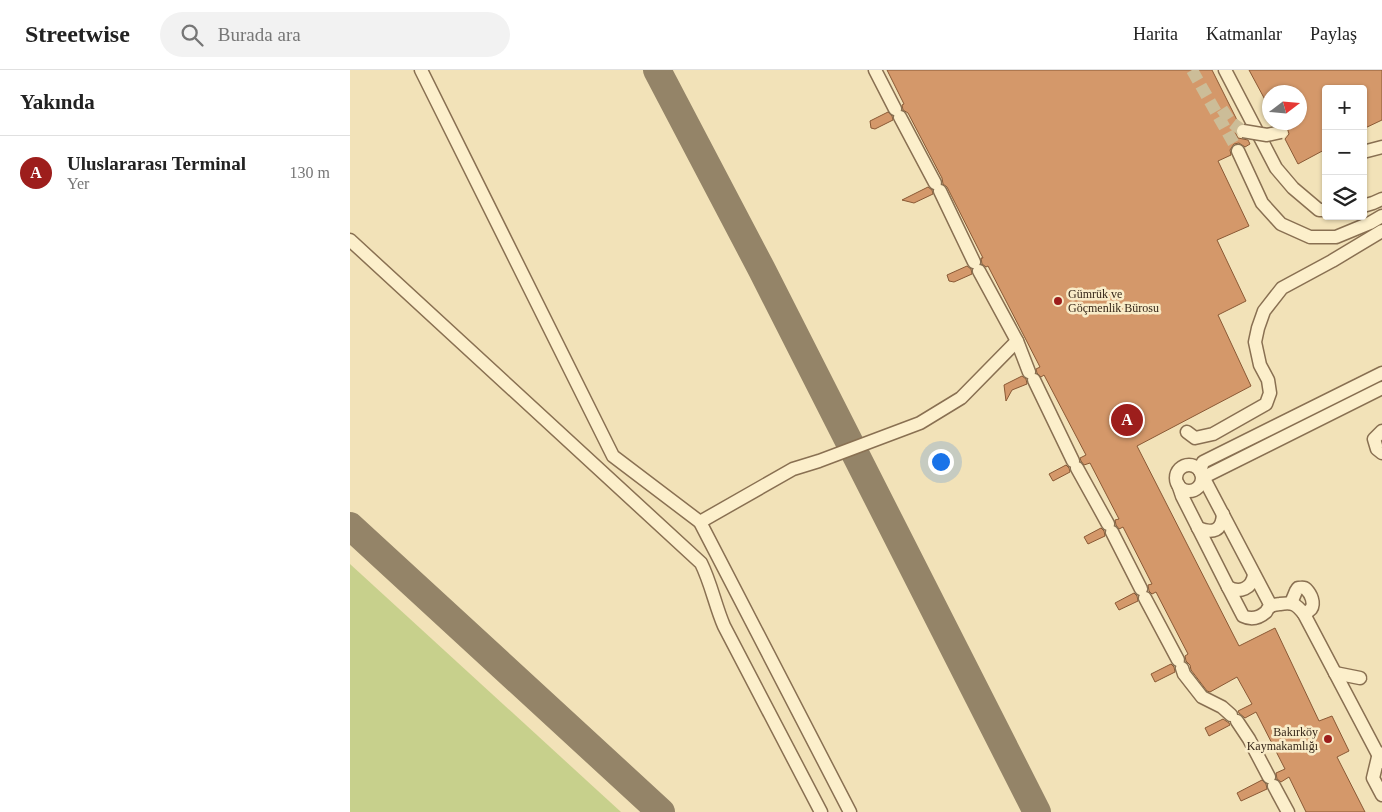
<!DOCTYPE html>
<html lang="tr">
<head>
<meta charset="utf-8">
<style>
	:root { --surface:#fff; --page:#f2f2f2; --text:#222; --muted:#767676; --line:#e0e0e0; --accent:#9d1e1c }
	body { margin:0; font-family:Georgia,serif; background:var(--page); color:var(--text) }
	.controls { position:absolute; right:15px; top:15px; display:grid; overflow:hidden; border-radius:5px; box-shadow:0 1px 4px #0004 }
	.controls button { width:45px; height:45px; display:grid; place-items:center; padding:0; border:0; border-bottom:1px solid var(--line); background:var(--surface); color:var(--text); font:25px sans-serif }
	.compass { position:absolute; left:912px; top:15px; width:45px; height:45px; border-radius:50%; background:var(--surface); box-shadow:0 1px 4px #0004; rotate:74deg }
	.you { position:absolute; left:590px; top:391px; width:18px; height:18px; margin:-12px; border:4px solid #fff; border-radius:50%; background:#1a73e8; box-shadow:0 0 0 8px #1a73e833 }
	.badge { display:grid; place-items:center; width:32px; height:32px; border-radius:50%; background:var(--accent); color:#fff; font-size:16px; font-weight:700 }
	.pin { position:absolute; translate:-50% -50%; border:2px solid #fff; box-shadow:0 1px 5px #0006 }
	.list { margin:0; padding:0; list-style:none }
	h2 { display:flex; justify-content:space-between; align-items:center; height:65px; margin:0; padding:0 20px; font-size:21px }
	h2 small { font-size:16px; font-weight:400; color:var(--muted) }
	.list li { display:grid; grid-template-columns:32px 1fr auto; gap:15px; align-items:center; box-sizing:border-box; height:75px; padding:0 20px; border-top:1px solid var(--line) }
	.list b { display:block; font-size:19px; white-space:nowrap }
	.list p { margin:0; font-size:16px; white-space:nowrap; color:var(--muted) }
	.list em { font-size:16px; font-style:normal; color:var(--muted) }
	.icon { flex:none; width:28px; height:28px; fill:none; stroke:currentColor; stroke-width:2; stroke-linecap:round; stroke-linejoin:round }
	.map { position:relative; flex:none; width:1032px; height:742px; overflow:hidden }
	header { display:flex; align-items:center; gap:30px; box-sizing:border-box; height:70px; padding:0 25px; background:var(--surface); border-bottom:1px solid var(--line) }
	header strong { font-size:24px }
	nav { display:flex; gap:28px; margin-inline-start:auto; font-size:18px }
	.search { width:350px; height:45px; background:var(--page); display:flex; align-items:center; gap:12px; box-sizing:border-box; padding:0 18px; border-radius:28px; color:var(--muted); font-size:19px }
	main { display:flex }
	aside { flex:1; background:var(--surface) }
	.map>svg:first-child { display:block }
	.green { fill:#c7d08c }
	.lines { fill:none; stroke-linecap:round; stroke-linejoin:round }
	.taxiway { stroke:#948468; stroke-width:28 }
	.building { fill:#d4986a; stroke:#8a5935 }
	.minor-tunnel { stroke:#ccbd98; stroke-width:12; stroke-dasharray:12 6; stroke-linecap:butt }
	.minor-casing { stroke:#897052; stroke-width:15 }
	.minor { stroke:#fcefcb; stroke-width:12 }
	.minor-bridge-casing { stroke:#897052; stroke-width:15; stroke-linecap:butt }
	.minor-bridge { stroke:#fcefcb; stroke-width:12 }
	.poi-dot { fill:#9d1e1c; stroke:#f9ecc8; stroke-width:2 }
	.labels { text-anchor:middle; stroke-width:5; stroke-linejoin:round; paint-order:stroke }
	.poi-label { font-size:12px; fill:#362719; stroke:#f9ecc8; text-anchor:start }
</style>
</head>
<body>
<header>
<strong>Streetwise</strong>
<div class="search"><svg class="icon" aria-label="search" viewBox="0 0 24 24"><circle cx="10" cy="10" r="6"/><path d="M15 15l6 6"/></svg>Burada ara</div>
<nav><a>Harita</a><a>Katmanlar</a><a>Paylaş</a></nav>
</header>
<main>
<aside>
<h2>Yakında<small></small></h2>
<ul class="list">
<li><span class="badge">A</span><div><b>Uluslararası Terminal</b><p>Yer</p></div><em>130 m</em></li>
</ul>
</aside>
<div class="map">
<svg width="1032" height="742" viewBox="0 0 1032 742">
	<rect width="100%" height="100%" fill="#f2e2b8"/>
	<!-- green -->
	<path class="green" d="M0,494l271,248h-271z"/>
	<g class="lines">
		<!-- taxiway -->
		<g class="taxiway">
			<path d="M307,0l105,200 275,542"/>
			<path d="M0,456l311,286"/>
		</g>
	</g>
	<!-- building -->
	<g class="building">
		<path d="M537,0h325l27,54 -4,5 1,5 2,4 10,2 2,4 -5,3 -6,-4 -5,1 -4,6 1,5 -13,6 31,65 -32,14 29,61 -28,14 33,71 -114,60 102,200 36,-18 44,93 13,-5 17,35 -12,6 28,55h-59l-17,-35 -8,5 -4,-3 -1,-6 9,-4 -29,-57 -11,6 -6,-5 -1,-2 14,-7 -15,-27 -27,15 -3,-1 -16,-21 -1,-5 -4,-4 -1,-5 3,-2 -32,-62 -4,2 -3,-3 -1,-6 4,-1 -29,-57 -4,2 -3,-4 -1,-5 4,-1 -29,-56 -6,2 -3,-4 -1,-3 6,-3 -42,-80 -3,2 -4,-4 -1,-4 4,-2 -52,-101 -2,1 -4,-3 -1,-6h2l-36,-71 -4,-3 -1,-6 -34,-65 -5,-3 -1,-5 2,-1z"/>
		<path d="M899,0h133v50l-19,9v-40h-37v60l-28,15 -13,-25 4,-5 -2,-7 -4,-3h-6l-1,-2h24v-30h-30v17z"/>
		<path d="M538,42l4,4 1,4 -18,9 -4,-1 -1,-7z"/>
		<path d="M578,117l4,3 1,4 -19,9 -12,-3z"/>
		<path d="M617,196l4,3 1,5 -18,8 -5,-1 -2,-6z"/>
		<path d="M672,306l4,3 1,5 -15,6 -6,11 -2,-16z"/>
		<path d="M716,395l3,3 1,4 -17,9 -4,-7z"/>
		<path d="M751,458l3,3 1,5 -17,8 -4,-7z"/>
		<path d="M784,523l3,3 1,5 -19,9 -4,-7z"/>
		<path d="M821,594l3,3 1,5 -20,10 -4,-8z"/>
		<path d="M873,649l6,4 1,2 -21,11 -4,-8z"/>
		<path d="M912,710l4,4 1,5 -26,12 -4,-8z"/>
	</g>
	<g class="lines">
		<!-- minor-tunnel -->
		<g class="minor-tunnel">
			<path d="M842,0l46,81"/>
			<path d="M872,39l8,12 13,10"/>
		</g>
		<!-- minor casing -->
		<g class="minor-casing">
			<g id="minor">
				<path d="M71,0l192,386 87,66 150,290"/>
				<path d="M525,0l20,39"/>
				<path d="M875,0l51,98 17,20 26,22h7"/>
				<path d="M550,47l35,66"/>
				<path d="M888,81l24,52 19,21 29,13h26l34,-14 12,-7"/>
				<path d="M1013,82l19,-5"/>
				<path d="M590,121l34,71"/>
				<path d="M1013,136l10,-3 9,-4"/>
				<path d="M0,170l351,323c10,20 14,42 23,63l97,186"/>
				<path d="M629,201l38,70 12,31"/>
				<path d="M684,310l39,81"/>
				<path d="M1032,361l-8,8 3,10 5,4"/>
				<path d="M837,362l8,6 18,-4 53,-30 4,-11 -2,-13 -8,-15 -5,-23 3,-14 6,-17 18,-23 50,-27 50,-30"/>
				<circle cx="839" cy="408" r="13"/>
				<path d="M727,398l31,56"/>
				<path d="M850,401l6,5 176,-88"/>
				<path d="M828,414l4,12 46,91c12,7 24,1 26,-12"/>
				<path d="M350,452l93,-53 26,-8 101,-38 41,-25 56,-57"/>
				<path d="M848,458c15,6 24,3 25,-14"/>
				<path d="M762,462l29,57"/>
				<path d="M878,517l15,29c8,4 16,2 23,-4 1,-2 3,-5 5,-6 1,-1 8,-2 9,-2 13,-2 16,0 24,10l78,148"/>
				<path d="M795,528l33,62"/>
				<path d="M941,533l5,-12 2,-3c4,0 6,-1 8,1 5,5 9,14 5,20 -1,1 -5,4 -7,5"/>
				<path d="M921,536l-71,-135 3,-9 179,-89"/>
				<path d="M832,598l2,6 18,23 20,10 9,8"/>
				<path d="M985,603l25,5"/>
				<path d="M887,651l12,18 20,38"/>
				<path d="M1029,683l-6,25 9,17"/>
				<path d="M924,716l14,26"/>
			</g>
		</g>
		<!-- minor -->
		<use href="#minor" class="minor"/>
		<!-- minor-bridge casing -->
		<g class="minor-bridge-casing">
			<path id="minor-bridge" d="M893,61l24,4 14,-3"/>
		</g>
		<!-- minor-bridge -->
		<use href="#minor-bridge" class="minor-bridge"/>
	</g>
	<!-- markers -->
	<g class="poi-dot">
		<circle cx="708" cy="231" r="5"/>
		<circle cx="978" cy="669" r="5"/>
	</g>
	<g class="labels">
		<!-- poi labels -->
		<g class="poi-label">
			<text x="718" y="228">Gümrük ve<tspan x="718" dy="14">Göçmenlik Bürosu</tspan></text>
			<text x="968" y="666" text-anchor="end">Bakırköy<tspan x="968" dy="14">Kaymakamlığı</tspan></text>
		</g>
	</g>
</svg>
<div class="controls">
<button>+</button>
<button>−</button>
<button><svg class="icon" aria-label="layers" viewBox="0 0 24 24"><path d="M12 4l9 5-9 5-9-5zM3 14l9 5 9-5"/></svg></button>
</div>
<svg class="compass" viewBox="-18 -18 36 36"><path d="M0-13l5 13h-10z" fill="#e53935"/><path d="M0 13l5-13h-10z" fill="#767676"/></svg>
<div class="you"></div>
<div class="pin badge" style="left:777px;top:350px">A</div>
</div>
</main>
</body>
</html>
